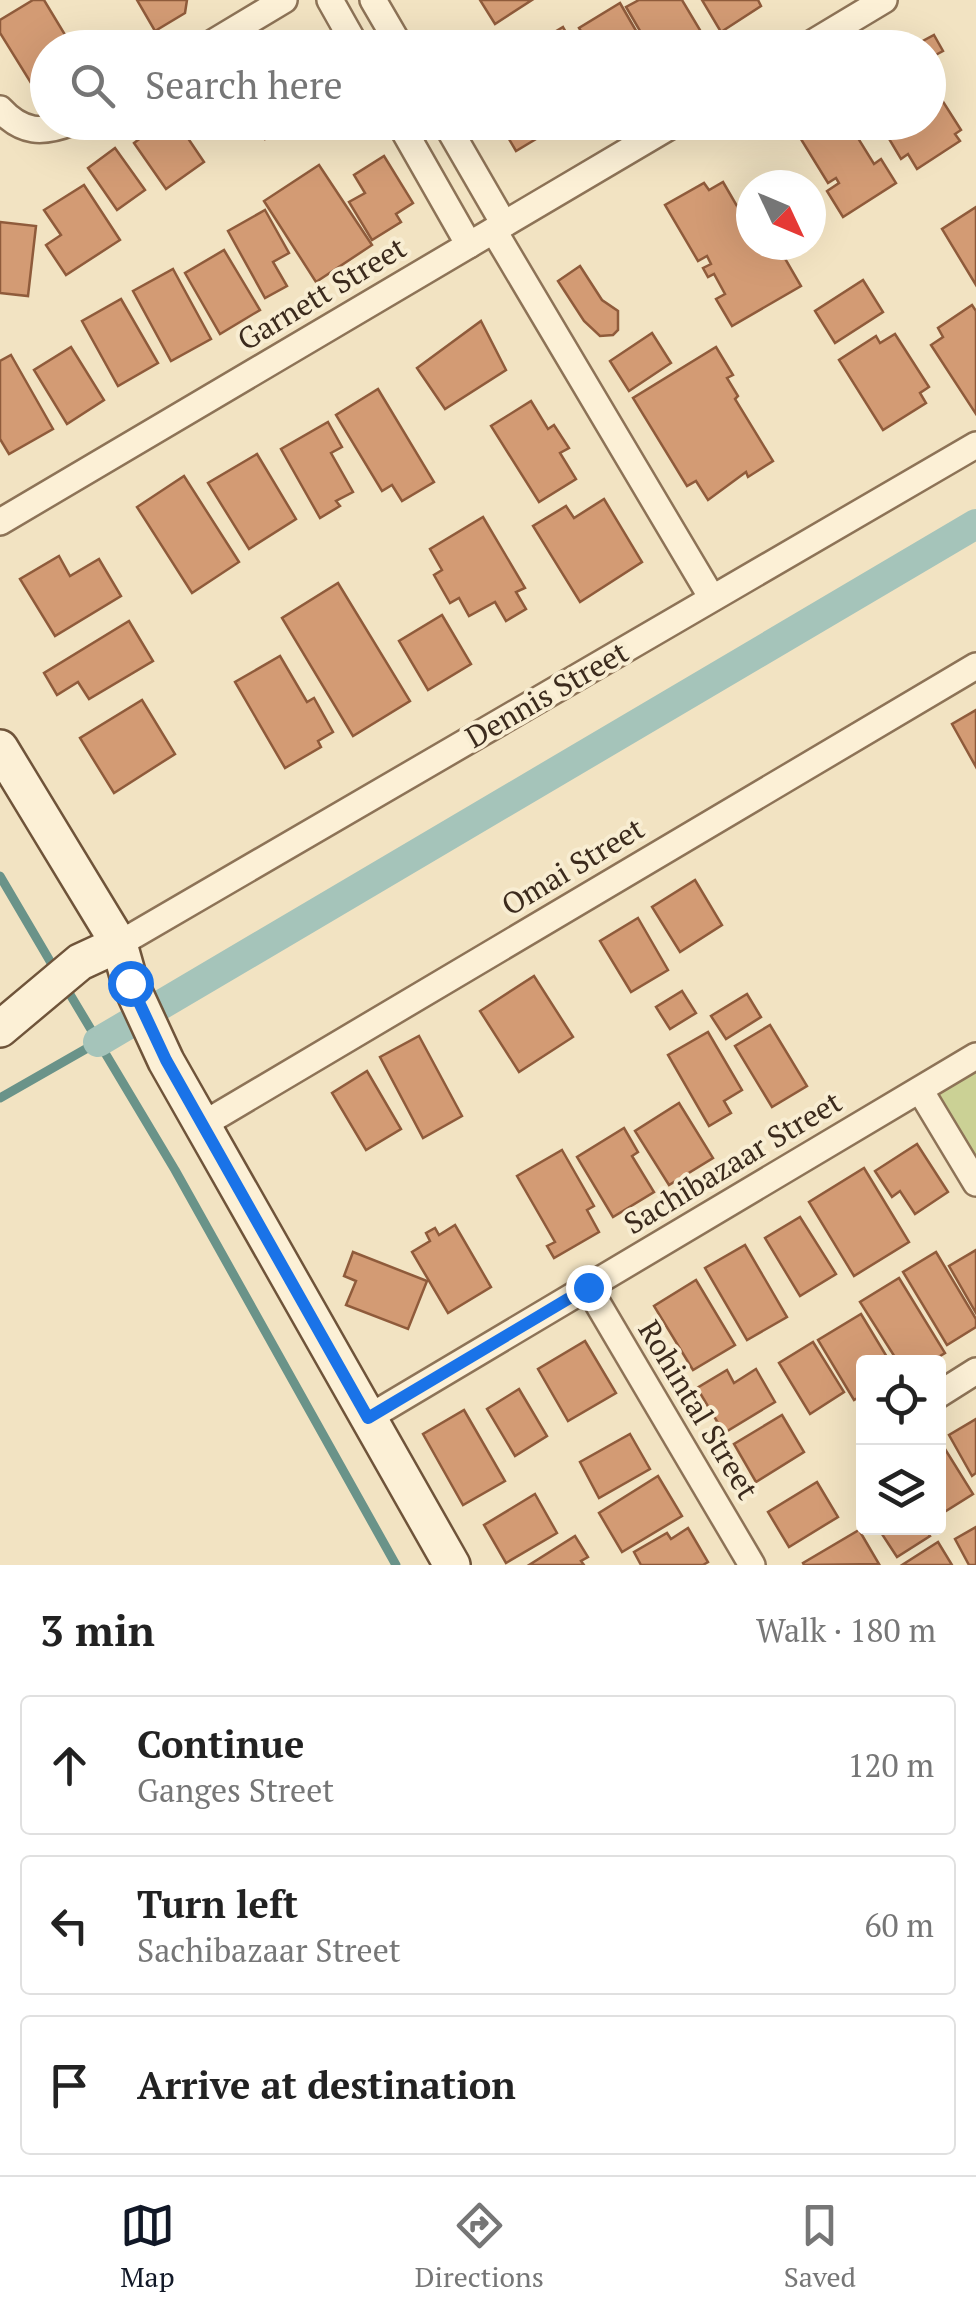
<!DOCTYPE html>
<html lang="en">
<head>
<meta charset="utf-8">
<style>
	:root { --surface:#fff; --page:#f6f6f6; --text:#222; --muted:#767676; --line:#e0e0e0; --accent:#111827 }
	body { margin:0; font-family:"PT Serif",serif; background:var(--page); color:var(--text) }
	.controls { position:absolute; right:30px; bottom:30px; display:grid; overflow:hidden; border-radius:10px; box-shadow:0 10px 40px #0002 }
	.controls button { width:90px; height:90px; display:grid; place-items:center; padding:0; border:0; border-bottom:2px solid var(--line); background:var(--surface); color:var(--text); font:50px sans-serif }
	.compass { position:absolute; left:736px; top:170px; width:90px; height:90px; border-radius:50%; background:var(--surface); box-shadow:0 10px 40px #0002; rotate:134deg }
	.stop { position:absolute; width:30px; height:30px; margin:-22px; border:8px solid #1a73e8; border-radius:50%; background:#fff }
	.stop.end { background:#1a73e8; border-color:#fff; box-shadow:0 2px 10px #0008 }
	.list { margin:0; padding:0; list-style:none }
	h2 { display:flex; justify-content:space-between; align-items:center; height:130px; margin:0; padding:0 40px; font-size:42px }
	h2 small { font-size:32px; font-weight:400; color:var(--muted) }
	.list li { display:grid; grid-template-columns:65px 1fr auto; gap:30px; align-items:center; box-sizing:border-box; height:140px; margin:0 20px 20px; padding:0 20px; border:2px solid var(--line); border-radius:10px }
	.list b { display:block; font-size:38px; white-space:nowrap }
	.list p { margin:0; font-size:32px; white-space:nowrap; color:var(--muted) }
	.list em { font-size:32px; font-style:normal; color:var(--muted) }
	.icon { flex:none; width:55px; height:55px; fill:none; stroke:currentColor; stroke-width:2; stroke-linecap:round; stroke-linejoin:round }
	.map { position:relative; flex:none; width:976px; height:1565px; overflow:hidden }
	.search { position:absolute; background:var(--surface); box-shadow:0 10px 40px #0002; left:30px; right:30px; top:30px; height:110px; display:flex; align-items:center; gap:25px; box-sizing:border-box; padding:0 35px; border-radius:55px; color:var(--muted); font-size:38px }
	.sheet { height:610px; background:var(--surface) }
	nav { display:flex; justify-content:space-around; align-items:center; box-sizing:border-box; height:140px; border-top:2px solid var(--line); background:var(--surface); font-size:28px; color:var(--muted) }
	nav a { display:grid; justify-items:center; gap:5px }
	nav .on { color:var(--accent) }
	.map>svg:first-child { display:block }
	.green { fill:#cbd195 }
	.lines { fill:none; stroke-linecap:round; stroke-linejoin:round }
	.stream { stroke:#6a9389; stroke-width:9 }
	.canal { stroke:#a5c4ba; stroke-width:30 }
	.building { fill:#d39b74; stroke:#8f5b3b; stroke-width:2.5 }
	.street-casing { stroke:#8d7357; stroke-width:30 }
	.secondary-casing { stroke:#6f543a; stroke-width:40 }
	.street { stroke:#fcf0d6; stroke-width:25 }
	.secondary { stroke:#fcf0d6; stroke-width:35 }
	.route { stroke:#1a73e8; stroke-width:12 }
	.labels { text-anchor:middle; stroke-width:8; stroke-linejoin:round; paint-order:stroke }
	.street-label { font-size:30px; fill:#3c2b1d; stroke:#f8edd2 }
</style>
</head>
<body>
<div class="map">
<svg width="976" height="1565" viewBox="0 0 976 1565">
	<rect width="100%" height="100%" fill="#f2e3c2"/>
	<!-- green -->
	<path class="green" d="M976,1056v130l-56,-96z"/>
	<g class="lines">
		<!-- stream -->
		<g class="stream">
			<path d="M0,876l57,97"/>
			<path d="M65,986l110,184 221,395"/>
			<path d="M0,1098l98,-56"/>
		</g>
		<!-- canal -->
		<path class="canal" d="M98,1042l878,-518"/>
	</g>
	<!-- building -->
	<g class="building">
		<path d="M33,0h11l29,48h-25v36l-12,7 -36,-58v-13z"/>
		<path d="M137,0h50l-2,13 -30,18z"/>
		<path d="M480,0h52l-37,24z"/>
		<path d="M639,0h43l21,35 -20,13h-33l-24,-41z"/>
		<path d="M702,0h56l3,6 -40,26z"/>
		<path d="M620,3l26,45h-55l-12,-20z"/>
		<path d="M563,27l12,21h-47z"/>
		<path d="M934,35l9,16 -15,8v-11h-6l-3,-5z"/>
		<path d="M928,87l10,16 4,-3 19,30 -6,4 5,7 -43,28 -9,-15 -7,5 -22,-37h49z"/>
		<path d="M162,122h15l27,40 -38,27 -32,-46z"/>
		<path d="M254,122h38l-27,17z"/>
		<path d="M499,122h55l2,5 -40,24z"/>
		<path d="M809,122h52l5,7 -10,6 18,29 7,-5 15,24 -53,34 -16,-26 12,-8 -3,-5 -8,5 -32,-52z"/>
		<path d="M115,148l30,42 -28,20 -29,-42z"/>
		<path d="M384,156l29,47 -17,11 5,8 -29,18 -23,-38 16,-9 -11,-18z"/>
		<path d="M319,165l53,80 -56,37 -52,-81z"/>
		<path d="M723,182l28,48v15h21l8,13 3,-3 18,31 -69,40 -16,-27 9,-5 -11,-20 -6,3 -5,-9 8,-4 -4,-8 -9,5 -33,-56 39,-22 5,7z"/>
		<path d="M84,185l36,55 -54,35 -20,-30 15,-10 -17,-25z"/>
		<path d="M976,207v78l-34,-56z"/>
		<path d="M265,210l24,43 -16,9 14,24 -22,12 -37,-67z"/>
		<path d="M0,222l36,4 -8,70 -28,-3z"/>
		<path d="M224,250l36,60 -40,24 -35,-61z"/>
		<path d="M580,266l22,34 16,11v19l-5,5 -13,1 -16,-15 -26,-40z"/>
		<path d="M173,269l38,70 -40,22 -38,-70z"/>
		<path d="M863,280l20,32 -48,31 -20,-32z"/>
		<path d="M121,299l37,64 -40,23 -36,-65z"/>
		<path d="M972,305l4,6v103l-45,-69 12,-8 -5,-9z"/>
		<path d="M481,321l25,49 -61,39 -28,-41z"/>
		<path d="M652,333l19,30 -42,28 -19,-30z"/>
		<path d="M895,334l34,53 -9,6 6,10 -43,27 -44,-70 37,-24 4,7z"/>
		<path d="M71,347l33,53 -37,24 -33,-54z"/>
		<path d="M716,347l17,28 -6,3 11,18 -3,3 38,62 -25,16 -2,-5 -38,28 -12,-19 -9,5 -54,-88z"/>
		<path d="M11,355l42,74 -44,25 -9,-15v-78z"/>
		<path d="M378,389l56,93 -32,19 -10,-16 -10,6 -46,-76z"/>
		<path d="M531,401l17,28 6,-4 15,23 -9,5 16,26 -37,23 -48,-76z"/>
		<path d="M328,422l14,25 -11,6 22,39 -17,9 4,5 -20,12 -39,-69z"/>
		<path d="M257,454l39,65 -47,30 -41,-66z"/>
		<path d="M184,476l55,86 -47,31 -55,-86z"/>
		<path d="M604,499l38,63 -62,40 -47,-76 33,-20 8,12z"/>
		<path d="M483,517l42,71 -9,4 10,17 -20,12 -11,-19 -26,14 -10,-18 -9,5 -16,-28 8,-5 -12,-21z"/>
		<path d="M59,556l11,20 29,-17 22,37 -66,40 -35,-57z"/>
		<path d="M338,583l72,118 -57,35 -71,-118z"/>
		<path d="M442,615l29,49 -43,26 -29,-49z"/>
		<path d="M129,621l24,40 -64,38 -11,-17 -21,13 -13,-22z"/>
		<path d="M280,656l27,46 7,-4 19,34 -15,9 3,6 -36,21 -50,-86z"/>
		<path d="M142,700l33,54 -61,39 -34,-55z"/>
		<path d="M976,710v57l-24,-43z"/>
		<path d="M695,880l27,45 -42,27 -28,-45z"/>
		<path d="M638,918l30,52 -37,22 -31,-51z"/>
		<path d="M534,976l39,61 -54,35 -39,-61z"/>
		<path d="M682,991l14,22 -26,16 -14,-22z"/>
		<path d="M747,994l14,23 -35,22 -15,-23z"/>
		<path d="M770,1025l37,61 -35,21 -37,-61z"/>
		<path d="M708,1032l34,58 -18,11 7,12 -22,13 -41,-71z"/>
		<path d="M419,1036l43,80 -39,22 -43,-81z"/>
		<path d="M367,1071l34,58 -35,21 -34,-57z"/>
		<path d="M679,1103l34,55 -44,27 -34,-54z"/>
		<path d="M624,1128l14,24 -6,4 22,36 -41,25 -36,-60z"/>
		<path d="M917,1144l31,48 -33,22 -15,-23 -8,6 -17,-26z"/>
		<path d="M562,1150l32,56 -7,4 12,22 -45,26 -7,-12 8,-4 -38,-66z"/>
		<path d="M864,1168l45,74 -55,34 -45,-74z"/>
		<path d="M800,1217l36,57 -36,22 -35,-58z"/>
		<path d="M455,1225l36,62 -43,26 -36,-61 18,-11 -4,-8 9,-5 4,7z"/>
		<path d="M745,1245l42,72 -40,23 -42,-72z"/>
		<path d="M976,1250v63l-27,-47z"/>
		<path d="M353,1252l74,29 -19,48 -62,-24 10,-24 -12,-5z"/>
		<path d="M936,1252l40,67v8l-29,18 -44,-73z"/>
		<path d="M899,1278l46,75 -15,9h-32l-38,-60z"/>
		<path d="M696,1280l39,65 -42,25 -39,-64z"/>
		<path d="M861,1314l29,48h-26v32l-10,6 -36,-60z"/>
		<path d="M585,1341l31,52 -48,28 -30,-52z"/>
		<path d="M813,1342l31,50 -34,22 -31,-51z"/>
		<path d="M756,1369l19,33 -51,31 -27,-45 30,-18 7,13z"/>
		<path d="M519,1389l28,47 -32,20 -28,-47z"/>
		<path d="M464,1410l41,71 -42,24 -40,-71z"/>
		<path d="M782,1415l22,37 -48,30 -22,-38z"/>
		<path d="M976,1419v54l-4,3 -23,-41z"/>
		<path d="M630,1434l20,35 -51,29 -19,-36z"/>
		<path d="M940,1441l33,53 -35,22v-74z"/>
		<path d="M658,1476l24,40 -60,36 -23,-39z"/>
		<path d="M817,1482l21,35 -49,30 -21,-35z"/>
		<path d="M535,1494l22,39 -51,30 -22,-38z"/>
		<path d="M976,1527v38h-7l-14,-26z"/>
		<path d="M688,1528l20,34 -5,3h-62l-7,-13 33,-19 4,6z"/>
		<path d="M878,1528h47l5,8 -33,21z"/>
		<path d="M859,1530l20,34 -75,1 -1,-2z"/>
		<path d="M575,1536l13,21 -7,4 3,4h-55z"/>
		<path d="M938,1542l14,23h-50z"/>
	</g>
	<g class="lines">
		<!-- street casing -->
		<g class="street-casing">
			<g id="street">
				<path d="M330,0l27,48"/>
				<path d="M373,0l28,48"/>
				<path d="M204,48l80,-48"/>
				<path d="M804,48l80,-48"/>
				<path d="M0,109c22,24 42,25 72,13"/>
				<path d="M399,122l70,123"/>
				<path d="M445,122l59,102"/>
				<path d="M494,231l218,367"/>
				<path d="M0,522l677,-400"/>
				<path d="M119,944l857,-499"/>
				<path d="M920,1090l56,93"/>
				<path d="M202,1125l774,-459"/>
				<path d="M588,1287l164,278"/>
				<path d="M938,1395l38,-24"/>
				<path d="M368,1418l608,-362"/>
			</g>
		</g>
		<!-- secondary casing -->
		<g class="secondary-casing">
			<g id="secondary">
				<path d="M0,748l119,196 11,39 36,78 286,504"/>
				<path d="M0,1029l80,-67 39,-18"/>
			</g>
		</g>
		<!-- street -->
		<use href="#street" class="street"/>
		<!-- secondary -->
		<use href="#secondary" class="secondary"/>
	</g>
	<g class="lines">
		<!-- route -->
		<path class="route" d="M130,983l36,77 202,358 220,-131"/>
	</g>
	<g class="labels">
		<!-- street labels -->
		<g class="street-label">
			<text transform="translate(322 294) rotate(-31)" y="10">Garnett Street</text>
			<text transform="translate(547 695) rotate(-30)" y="10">Dennis Street</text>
			<text transform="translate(573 867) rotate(-31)" y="10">Omai Street</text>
			<text transform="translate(733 1163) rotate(-31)" y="10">Sachibazaar Street</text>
			<text transform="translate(698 1410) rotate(59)" y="10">Rohintal Street</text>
		</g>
	</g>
</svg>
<div class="controls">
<button><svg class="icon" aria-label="locate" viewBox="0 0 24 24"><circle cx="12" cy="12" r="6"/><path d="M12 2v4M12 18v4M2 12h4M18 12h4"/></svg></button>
<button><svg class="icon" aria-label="layers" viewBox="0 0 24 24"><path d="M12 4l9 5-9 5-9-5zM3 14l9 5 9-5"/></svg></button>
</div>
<svg class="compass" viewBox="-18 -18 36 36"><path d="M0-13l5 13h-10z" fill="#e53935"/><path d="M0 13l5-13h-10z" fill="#767676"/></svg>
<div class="stop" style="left:130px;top:983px"></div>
<div class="stop end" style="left:588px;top:1287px"></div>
<div class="search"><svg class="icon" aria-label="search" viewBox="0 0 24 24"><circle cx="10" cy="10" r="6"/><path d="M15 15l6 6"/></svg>Search here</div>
</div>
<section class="sheet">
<h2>3 min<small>Walk · 180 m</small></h2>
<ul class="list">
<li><svg class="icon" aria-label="ahead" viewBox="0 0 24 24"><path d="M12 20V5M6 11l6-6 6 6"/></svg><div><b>Continue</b><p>Ganges Street</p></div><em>120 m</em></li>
<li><svg class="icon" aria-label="left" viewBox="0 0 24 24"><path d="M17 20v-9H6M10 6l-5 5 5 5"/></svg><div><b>Turn left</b><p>Sachibazaar Street</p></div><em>60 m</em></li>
<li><svg class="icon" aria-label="arrive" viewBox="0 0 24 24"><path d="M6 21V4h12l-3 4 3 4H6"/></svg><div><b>Arrive at destination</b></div></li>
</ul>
</section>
<nav>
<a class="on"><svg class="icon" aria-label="map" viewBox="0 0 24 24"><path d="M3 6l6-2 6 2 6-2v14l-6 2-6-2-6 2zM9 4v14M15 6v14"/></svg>Map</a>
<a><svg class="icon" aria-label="directions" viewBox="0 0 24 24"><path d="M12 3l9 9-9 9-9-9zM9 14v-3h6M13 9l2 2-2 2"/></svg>Directions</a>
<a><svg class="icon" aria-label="saved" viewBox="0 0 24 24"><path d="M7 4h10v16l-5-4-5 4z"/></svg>Saved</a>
</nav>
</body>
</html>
